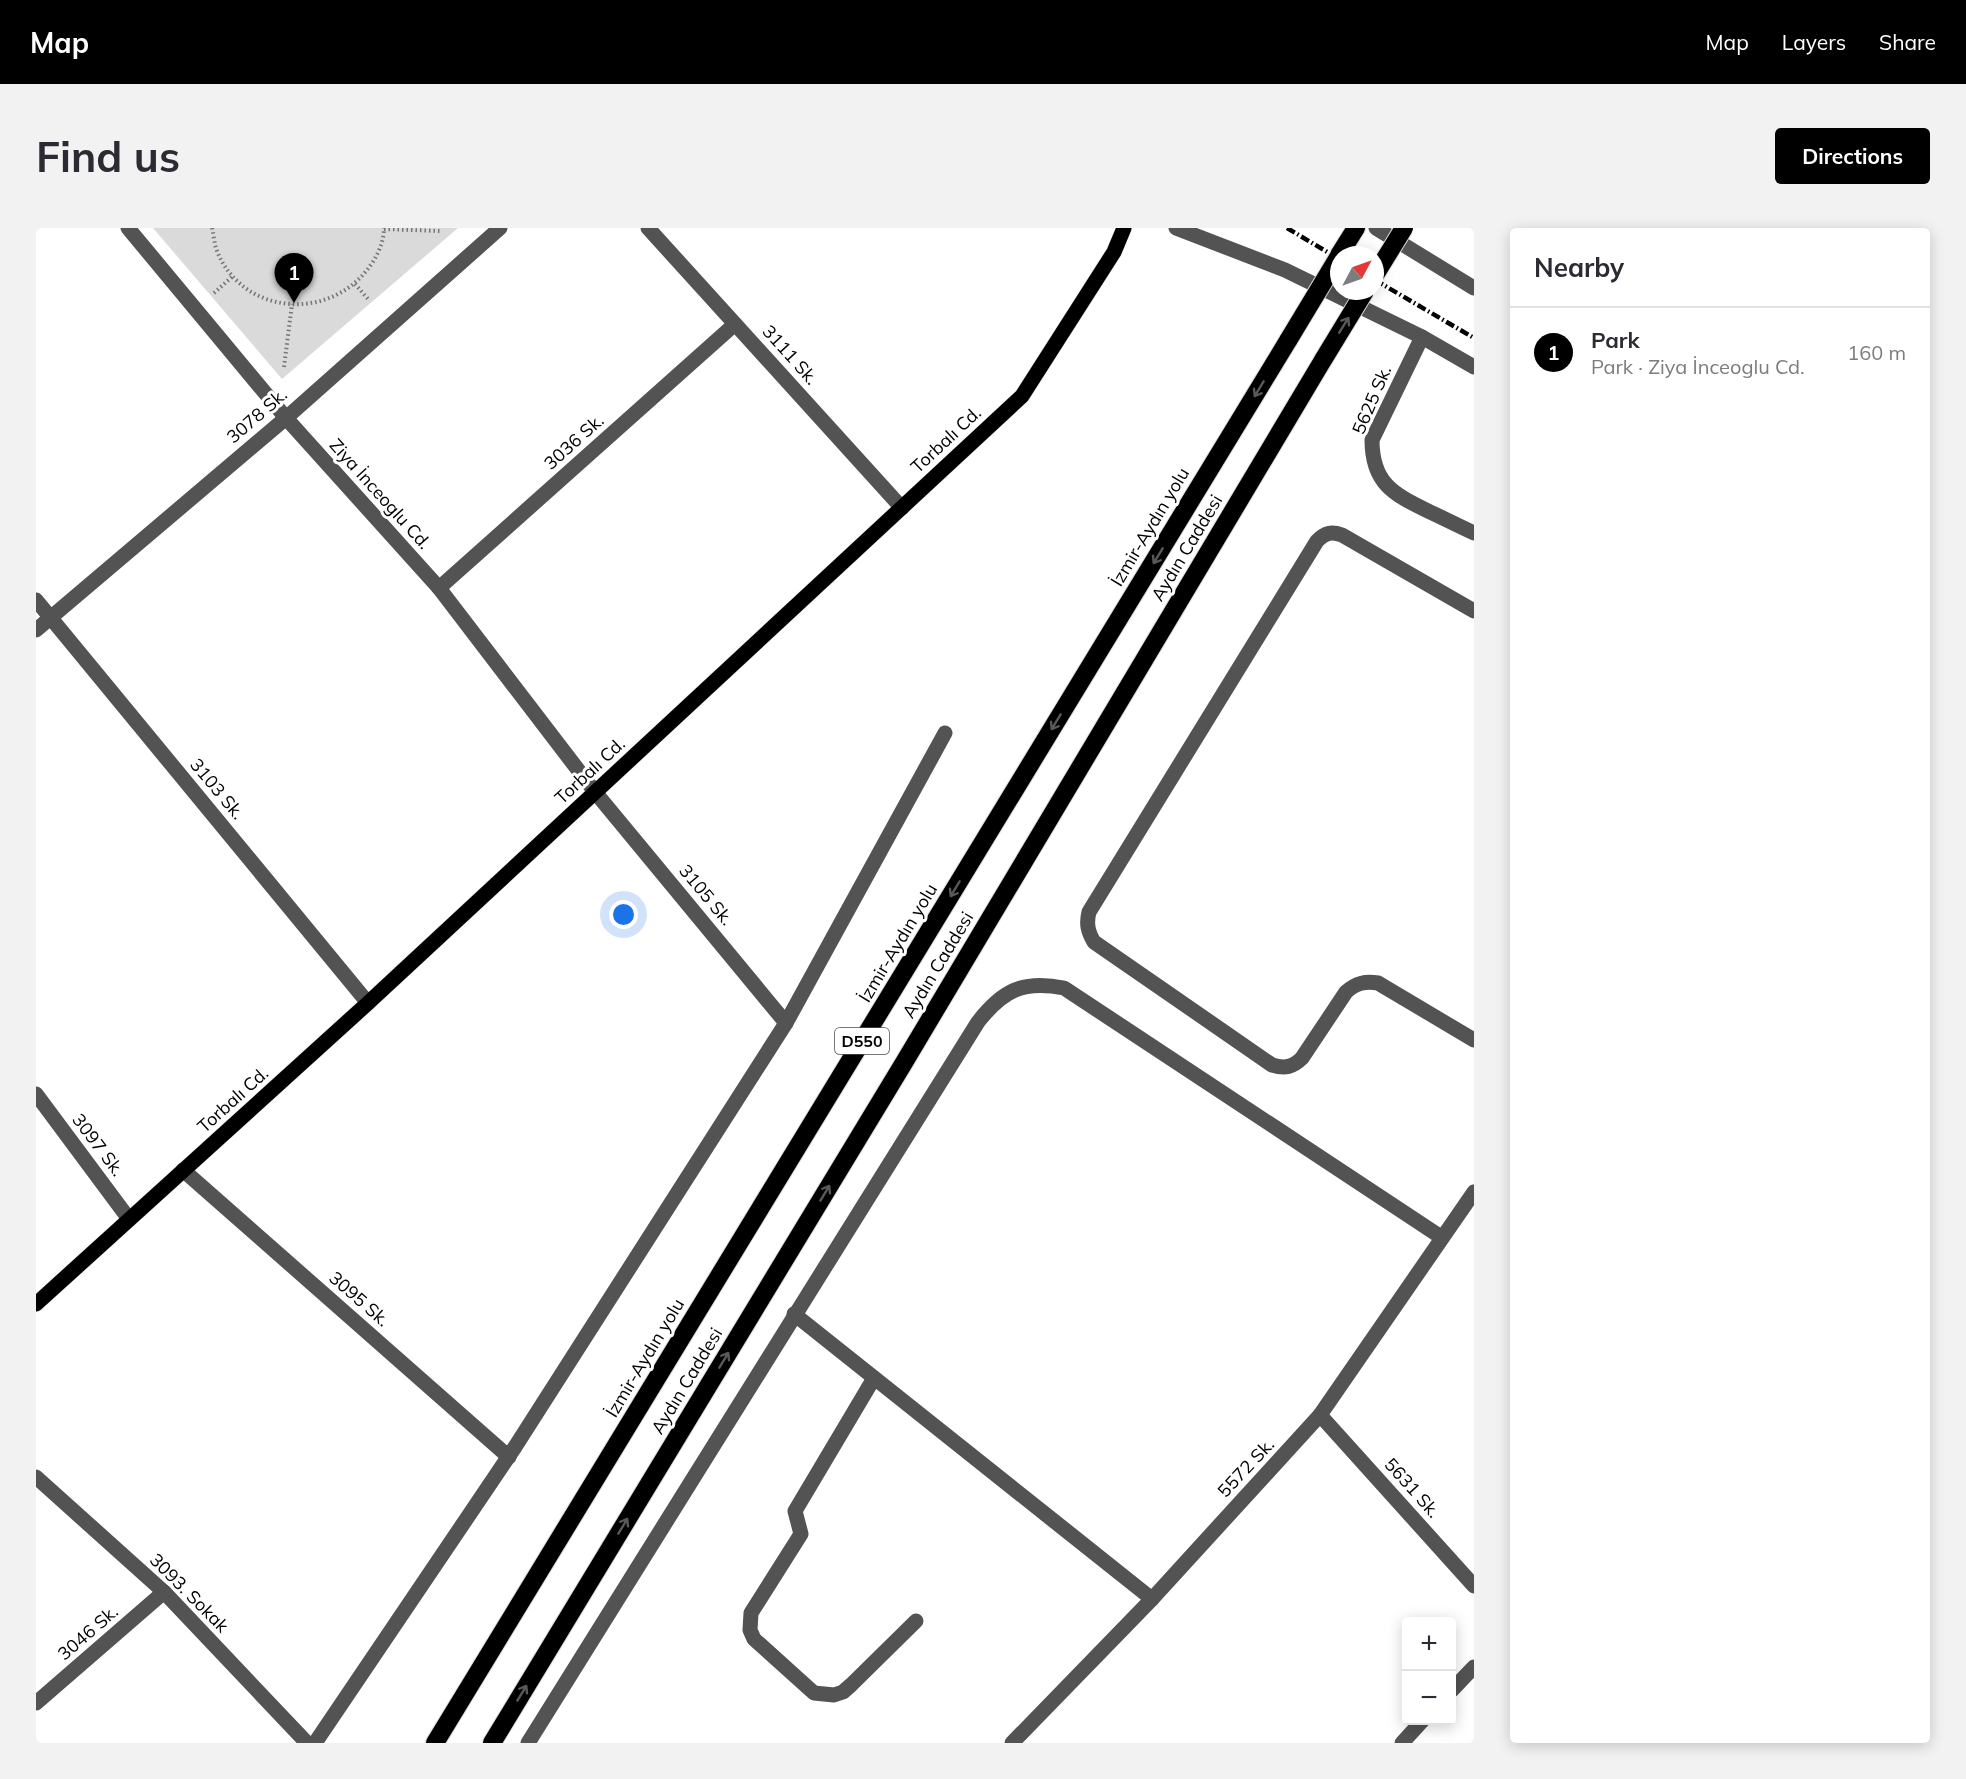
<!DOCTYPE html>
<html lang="en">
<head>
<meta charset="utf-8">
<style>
	:root { --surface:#fff; --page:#f2f2f3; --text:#2b2b33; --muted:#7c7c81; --line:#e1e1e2; --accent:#000 }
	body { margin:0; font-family:Mulish,sans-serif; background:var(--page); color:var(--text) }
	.controls { position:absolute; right:18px; bottom:18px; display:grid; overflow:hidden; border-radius:6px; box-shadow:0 3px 15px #0003 }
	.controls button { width:54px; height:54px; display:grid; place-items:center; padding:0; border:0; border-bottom:2px solid var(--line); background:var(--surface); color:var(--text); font:30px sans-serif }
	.compass { position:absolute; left:1294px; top:18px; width:54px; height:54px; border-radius:50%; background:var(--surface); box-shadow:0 3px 15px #0003; rotate:49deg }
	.you { position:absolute; left:588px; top:687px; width:21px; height:21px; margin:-15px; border:4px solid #fff; border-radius:50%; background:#1a73e8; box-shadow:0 0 0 9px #1a73e833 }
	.badge { display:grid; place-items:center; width:39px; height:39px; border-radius:50%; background:var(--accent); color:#fff; font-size:20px; font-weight:700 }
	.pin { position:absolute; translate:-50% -50px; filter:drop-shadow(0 2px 3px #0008) }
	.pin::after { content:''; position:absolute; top:32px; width:21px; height:18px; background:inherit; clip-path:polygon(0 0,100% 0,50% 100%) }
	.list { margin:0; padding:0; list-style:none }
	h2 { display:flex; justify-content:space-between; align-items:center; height:78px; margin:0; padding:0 24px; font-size:26px }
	h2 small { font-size:20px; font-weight:400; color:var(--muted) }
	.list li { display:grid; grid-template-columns:39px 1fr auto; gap:18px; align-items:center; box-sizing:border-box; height:90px; padding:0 24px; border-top:2px solid var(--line) }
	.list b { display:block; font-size:22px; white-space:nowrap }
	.list p { margin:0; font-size:20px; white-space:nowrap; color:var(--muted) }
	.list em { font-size:20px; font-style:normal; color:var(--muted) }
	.map { position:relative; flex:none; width:1438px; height:1515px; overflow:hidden; border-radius:6px }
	header { display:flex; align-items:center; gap:36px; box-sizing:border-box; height:84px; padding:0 30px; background:var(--accent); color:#fff }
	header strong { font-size:28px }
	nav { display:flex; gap:33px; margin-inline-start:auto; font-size:21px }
	.intro { display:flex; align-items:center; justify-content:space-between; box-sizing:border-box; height:144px; padding:0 36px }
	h1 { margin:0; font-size:42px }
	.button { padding:15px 27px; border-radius:6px; background:var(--accent); color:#fff; font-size:21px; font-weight:700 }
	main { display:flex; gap:36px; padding:0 36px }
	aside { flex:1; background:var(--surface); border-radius:6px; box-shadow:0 3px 15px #0003 }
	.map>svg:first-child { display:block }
	.green { fill:#dadada }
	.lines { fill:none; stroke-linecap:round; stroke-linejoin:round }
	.major-casing { stroke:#dbdbdb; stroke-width:16 }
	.highway-casing { stroke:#dbdbdb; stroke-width:20 }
	.path { stroke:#757575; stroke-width:4; stroke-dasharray:1.5 3; stroke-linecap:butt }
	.minor { stroke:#535353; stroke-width:15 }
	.major { stroke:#000; stroke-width:15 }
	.highway { stroke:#000; stroke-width:18 }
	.rail { stroke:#000; stroke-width:4.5; stroke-dasharray:9 3 1.5 3; stroke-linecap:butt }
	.highway-bridge-casing { stroke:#dbdbdb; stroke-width:20; stroke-linecap:butt }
	.highway-bridge { stroke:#000; stroke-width:18 }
	.oneway { stroke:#595959 }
	.labels { text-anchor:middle; stroke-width:6; stroke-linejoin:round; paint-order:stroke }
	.shield { fill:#fff; stroke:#4c4c4c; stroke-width:1.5 }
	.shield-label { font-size:16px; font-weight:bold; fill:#000 }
	.street-label { font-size:18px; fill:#000; stroke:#fff }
</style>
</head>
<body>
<header>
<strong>Map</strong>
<nav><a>Map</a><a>Layers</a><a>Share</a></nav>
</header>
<div class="intro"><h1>Find us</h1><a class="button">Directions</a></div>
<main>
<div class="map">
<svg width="1438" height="1515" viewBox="0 0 1438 1515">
	<rect width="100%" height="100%" fill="#fff"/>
	<!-- green -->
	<path class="green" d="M117,0h305l-176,151z"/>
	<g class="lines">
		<!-- major casing -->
		<g class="major-casing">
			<path id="major" d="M0,1076l332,-301 654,-607 92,-144 10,-24"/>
		</g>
		<!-- highway casing -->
		<g class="highway-casing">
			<g id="highway">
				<path d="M1303,27l17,-27"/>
				<path d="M399,1515l854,-1404"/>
				<path d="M456,1515l413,-682 418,-701"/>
			</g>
		</g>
		<!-- path -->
		<g class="path">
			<path d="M176,0c2,7 2,16 5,23 25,63 109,71 150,19 9,-11 17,-27 17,-42"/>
			<path d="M348,1l56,2"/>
			<path d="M319,56l13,15"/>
			<path d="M178,65l19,-17"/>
			<path d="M248,139l8,-63"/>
		</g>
		<!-- minor -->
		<g class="minor">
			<path d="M92,0l158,190 153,170 156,204 191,231"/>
			<path d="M612,0l254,280"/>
			<path d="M1140,0l109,42 137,67 52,30"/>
			<path d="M1340,0l98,60"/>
			<path d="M1386,109l-50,103c0,43 21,54 56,71 15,7 31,15 46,22"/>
			<path d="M403,360l296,-264"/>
			<path d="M0,372l332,403"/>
			<path d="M1438,383l-132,-76c-11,-4 -17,-2 -25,6l-228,371c-3,12 -1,20 5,30l178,123c13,4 21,2 30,-7l44,-66c10,-9 19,-11 32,-9l96,57"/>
			<path d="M0,402l250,-212 214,-190"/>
			<path d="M0,866l93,125"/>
			<path d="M147,942l326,287"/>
			<path d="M758,1086l358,285"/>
			<path d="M838,1150l-79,133 6,23 -50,79 -1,17 4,9 60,54 20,2 9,-3 8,-7 65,-64"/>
			<path d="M1284,1187l154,171"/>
			<path d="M0,1249l128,115 143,151"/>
			<path d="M1416,1462l22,-23"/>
			<path d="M0,1475l128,-111"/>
			<path d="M279,1515l200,-296 271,-424 159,-290"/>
			<path d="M492,1515l450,-721c25,-32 45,-42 86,-34l377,249"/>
			<path d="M976,1515l140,-144 168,-184 154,-223"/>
			<path d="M1366,1515l21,-23"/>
		</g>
		<!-- major -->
		<use href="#major" class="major"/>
		<!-- highway -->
		<use href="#highway" class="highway"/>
		<!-- rail -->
		<g class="rail">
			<path d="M1251,0l52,31"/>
			<path d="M1339,52l99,58"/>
		</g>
		<!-- highway-bridge casing -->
		<g class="highway-bridge-casing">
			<g id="highway-bridge">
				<path d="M1339,47l29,-47"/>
				<path d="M1253,111l50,-83"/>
				<path d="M1287,132l42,-69"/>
			</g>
		</g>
		<!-- highway-bridge -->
		<use href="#highway-bridge" class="highway-bridge"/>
	</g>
	<!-- one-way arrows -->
	<defs><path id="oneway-shaft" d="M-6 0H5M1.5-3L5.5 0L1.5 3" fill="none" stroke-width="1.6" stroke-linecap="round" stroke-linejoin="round" transform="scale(1.5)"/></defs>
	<g class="oneway">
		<use href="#oneway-shaft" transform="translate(1308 97) rotate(-58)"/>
		<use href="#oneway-shaft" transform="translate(1223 161) rotate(121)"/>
		<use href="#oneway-shaft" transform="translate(1122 328) rotate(121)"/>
		<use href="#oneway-shaft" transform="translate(1020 494) rotate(121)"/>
		<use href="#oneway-shaft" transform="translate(919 661) rotate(121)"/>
		<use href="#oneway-shaft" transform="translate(789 965) rotate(-59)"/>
		<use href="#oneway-shaft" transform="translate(688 1132) rotate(-59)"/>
		<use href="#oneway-shaft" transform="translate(587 1298) rotate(-59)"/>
		<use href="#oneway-shaft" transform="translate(486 1465) rotate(-59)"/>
	</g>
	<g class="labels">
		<!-- shield labels -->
		<rect class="shield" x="799" y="800" width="54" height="26" rx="4.5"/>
		<g class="shield-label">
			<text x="826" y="819">D550</text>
		</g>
		<!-- street labels -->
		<g class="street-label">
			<text transform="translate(754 127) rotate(48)" y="6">3111 Sk.</text>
			<text transform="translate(1336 172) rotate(-67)" y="6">5625 Sk.</text>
			<text transform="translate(221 188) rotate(-41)" y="6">3078 Sk.</text>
			<text transform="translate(910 212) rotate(-43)" y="6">Torbalı Cd.</text>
			<text transform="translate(538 214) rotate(-42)" y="6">3036 Sk.</text>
			<text transform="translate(344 266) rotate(48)" y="6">Ziya İnceoglu Cd.</text>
			<text transform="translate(1114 299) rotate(-59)" y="6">İzmir-Aydın yolu</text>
			<text transform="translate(1151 320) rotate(-59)" y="6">Aydın Caddesi</text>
			<text transform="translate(554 543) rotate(-43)" y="6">Torbalı Cd.</text>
			<text transform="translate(181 561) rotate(50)" y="6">3103 Sk.</text>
			<text transform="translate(670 667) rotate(50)" y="6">3105 Sk.</text>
			<text transform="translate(862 715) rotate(-59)" y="6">İzmir-Aydın yolu</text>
			<text transform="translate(902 737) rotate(-59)" y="6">Aydın Caddesi</text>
			<text transform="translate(197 872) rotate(-42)" y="6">Torbalı Cd.</text>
			<text transform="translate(62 917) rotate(53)" y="6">3097 Sk.</text>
			<text transform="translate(323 1071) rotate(41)" y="6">3095 Sk.</text>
			<text transform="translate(609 1130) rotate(-59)" y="6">İzmir-Aydın yolu</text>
			<text transform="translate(651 1153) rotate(-59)" y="6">Aydın Caddesi</text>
			<text transform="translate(1210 1240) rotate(-47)" y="6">5572 Sk.</text>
			<text transform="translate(1376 1260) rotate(48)" y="6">5631 Sk.</text>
			<text transform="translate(153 1365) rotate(45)" y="6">3093. Sokak</text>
			<text transform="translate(52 1405) rotate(-41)" y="6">3046 Sk.</text>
		</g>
	</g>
</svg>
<div class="controls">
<button>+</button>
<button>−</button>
</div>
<svg class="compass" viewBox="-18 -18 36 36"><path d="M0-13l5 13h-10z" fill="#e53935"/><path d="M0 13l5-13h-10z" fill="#7c7c81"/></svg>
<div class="you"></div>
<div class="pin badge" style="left:258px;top:75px">1</div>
</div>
<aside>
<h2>Nearby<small></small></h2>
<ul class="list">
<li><span class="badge">1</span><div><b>Park</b><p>Park · Ziya İnceoglu Cd.</p></div><em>160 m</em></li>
</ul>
</aside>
</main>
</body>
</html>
